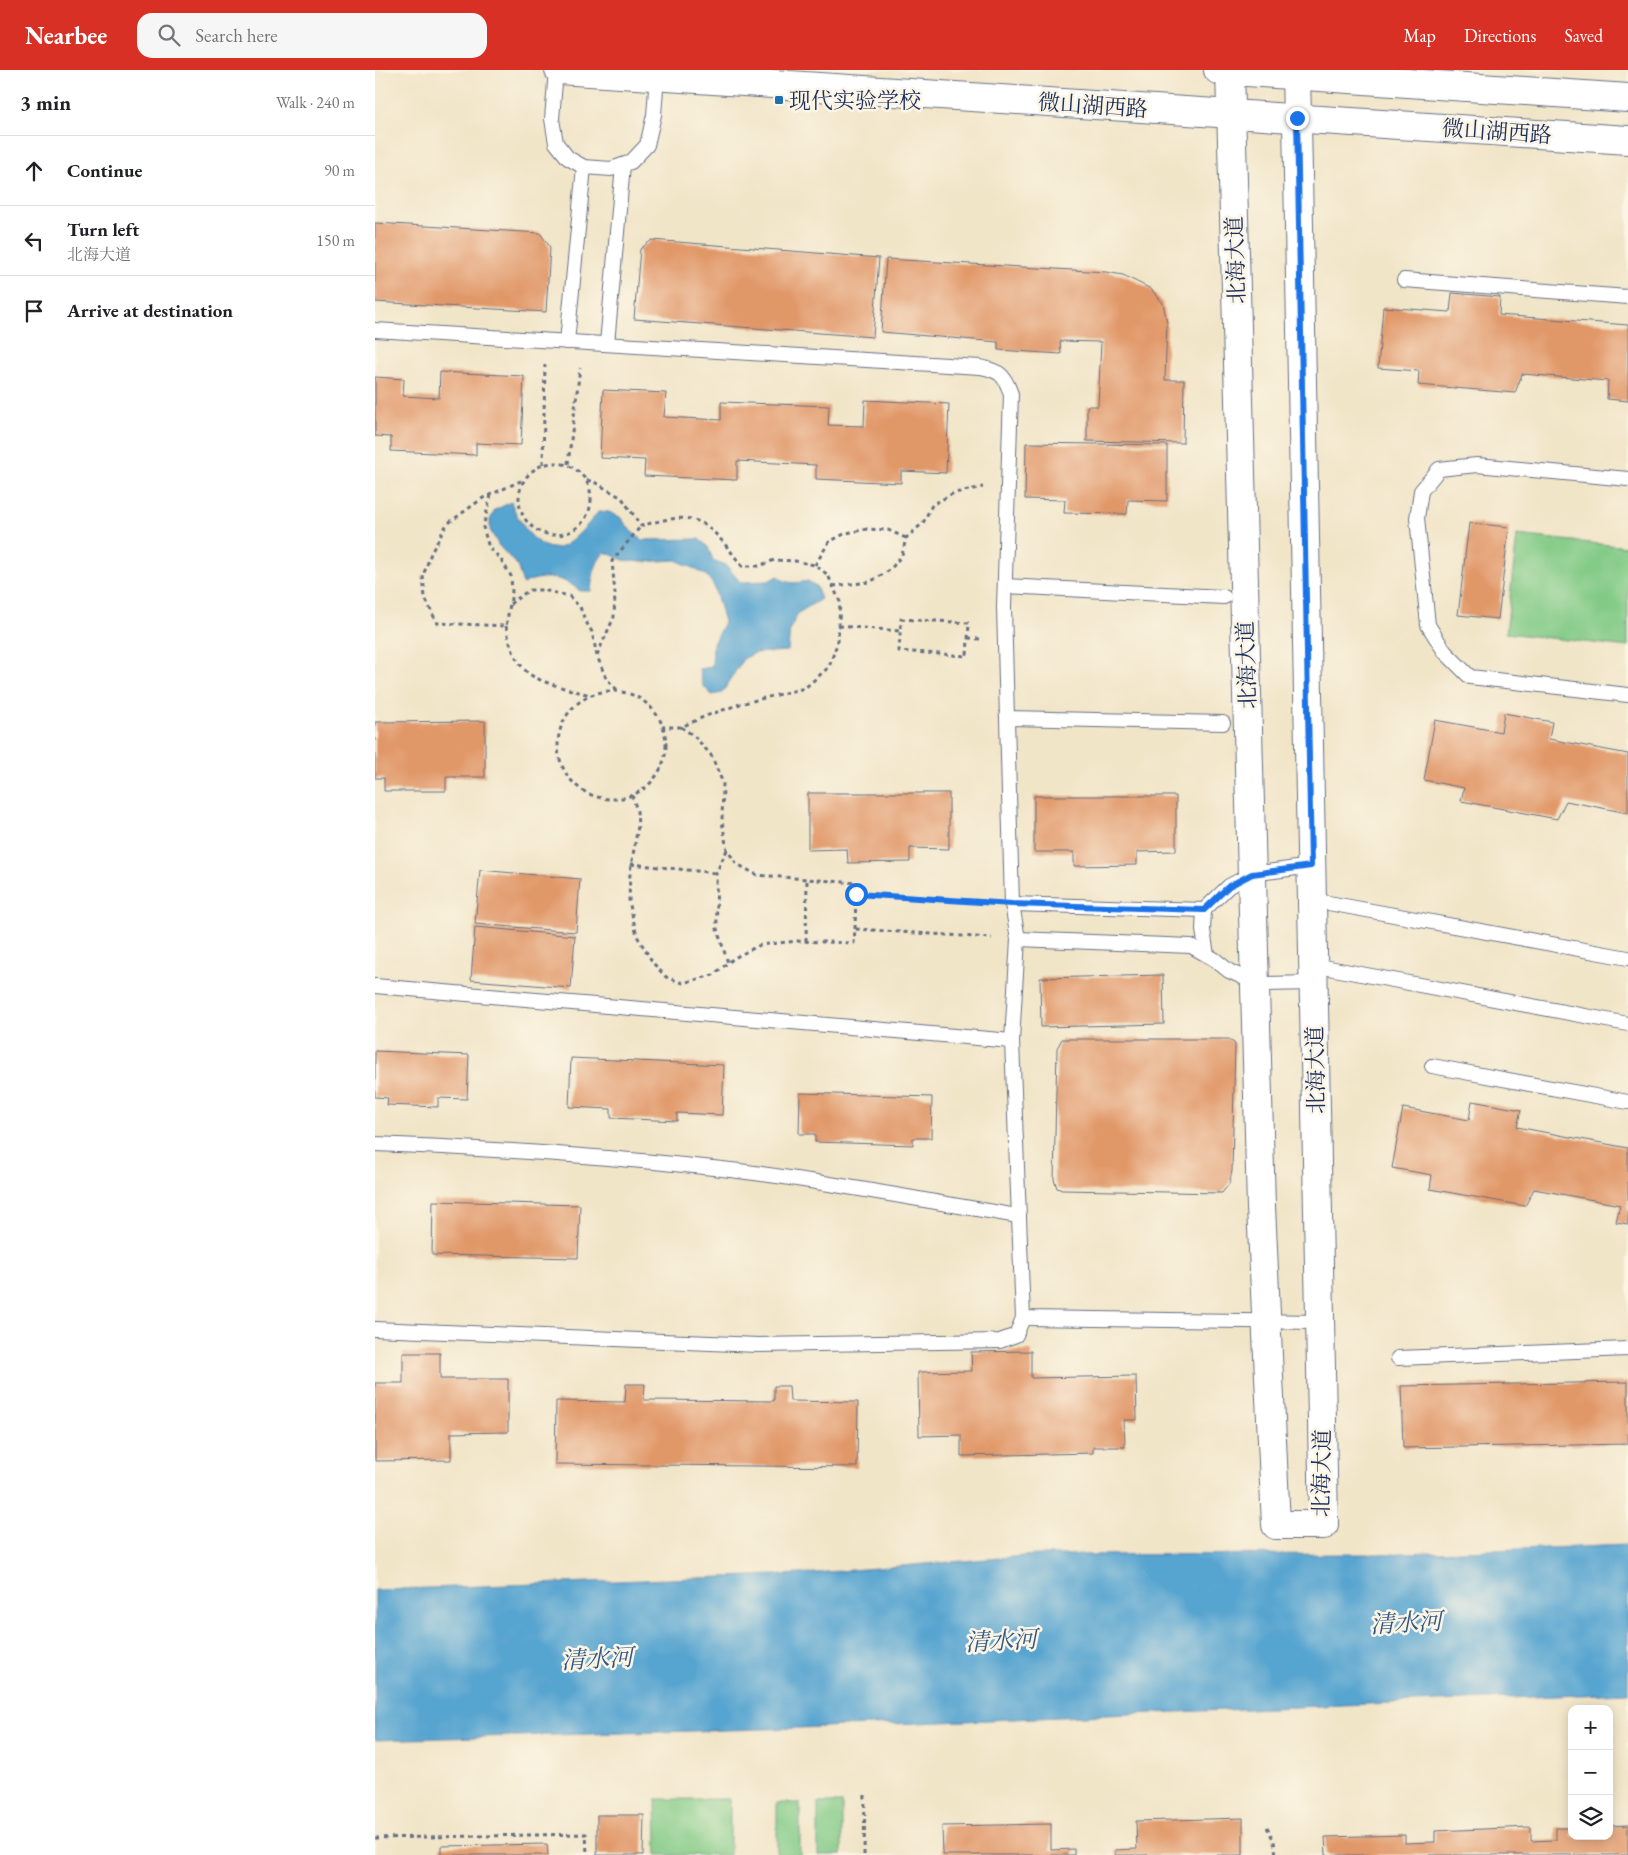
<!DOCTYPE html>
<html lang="en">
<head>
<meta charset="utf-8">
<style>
	:root { --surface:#fff; --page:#f6f6f6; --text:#202124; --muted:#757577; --line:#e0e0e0; --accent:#d93025 }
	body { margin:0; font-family:"EB Garamond","Noto Serif SC",serif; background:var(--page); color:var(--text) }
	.controls { position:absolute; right:15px; bottom:15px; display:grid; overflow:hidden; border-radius:10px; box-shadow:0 2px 12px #0003 }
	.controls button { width:45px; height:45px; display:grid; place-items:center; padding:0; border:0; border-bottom:1px solid var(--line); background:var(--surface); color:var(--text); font:25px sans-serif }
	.stop { position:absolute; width:15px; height:15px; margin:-11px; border:4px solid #1a73e8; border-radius:50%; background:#fff }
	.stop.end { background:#1a73e8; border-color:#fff; box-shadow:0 1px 5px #0008 }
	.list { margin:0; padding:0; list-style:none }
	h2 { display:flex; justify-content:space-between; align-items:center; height:65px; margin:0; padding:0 20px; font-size:21px }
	h2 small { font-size:16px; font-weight:400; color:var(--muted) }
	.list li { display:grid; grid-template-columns:32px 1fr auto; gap:15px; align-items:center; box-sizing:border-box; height:70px; padding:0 20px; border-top:1px solid var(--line) }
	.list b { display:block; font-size:19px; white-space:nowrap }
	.list p { margin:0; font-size:16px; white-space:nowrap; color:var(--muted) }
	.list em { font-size:16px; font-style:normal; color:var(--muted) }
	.icon { flex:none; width:28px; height:28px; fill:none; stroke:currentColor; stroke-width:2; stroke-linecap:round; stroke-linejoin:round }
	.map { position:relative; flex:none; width:1253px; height:1785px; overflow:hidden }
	header { display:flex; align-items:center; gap:30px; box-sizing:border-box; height:70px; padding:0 25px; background:var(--accent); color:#fff }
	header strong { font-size:24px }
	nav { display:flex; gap:28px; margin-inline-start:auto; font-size:18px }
	.search { width:350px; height:45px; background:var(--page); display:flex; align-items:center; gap:12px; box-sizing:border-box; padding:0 18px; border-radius:15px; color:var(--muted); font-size:19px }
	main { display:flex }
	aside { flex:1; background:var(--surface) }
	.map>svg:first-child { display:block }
	.green { fill:#82ca86; stroke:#4e7c72 }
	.water { fill:#57a4d0; stroke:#396a97 }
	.building { fill:#e19869 }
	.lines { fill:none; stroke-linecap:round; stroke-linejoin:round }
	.service-casing { stroke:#666f83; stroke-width:16 }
	.tertiary-casing { stroke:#666f83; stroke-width:30 }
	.path { stroke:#666f83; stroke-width:3; stroke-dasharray:4 4; stroke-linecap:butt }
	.service { stroke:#fff; stroke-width:14 }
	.tertiary { stroke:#fff; stroke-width:28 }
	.route { stroke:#1a73e8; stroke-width:6 }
	.poi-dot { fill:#1f6fb2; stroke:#fcf5e5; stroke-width:2 }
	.labels { text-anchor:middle; stroke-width:5; stroke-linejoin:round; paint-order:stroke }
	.poi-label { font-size:22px; fill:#1b2f5e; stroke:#fcf5e5; text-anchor:start }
	.street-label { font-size:22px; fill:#1b2f5e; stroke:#fcf5e5 }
	.water-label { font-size:24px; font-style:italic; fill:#305886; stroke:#fcf5e5 }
</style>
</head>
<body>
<header>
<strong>Nearbee</strong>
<div class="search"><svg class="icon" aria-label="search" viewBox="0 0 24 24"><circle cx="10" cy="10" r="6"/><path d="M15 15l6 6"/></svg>Search here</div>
<nav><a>Map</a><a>Directions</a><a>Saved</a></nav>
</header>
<main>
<aside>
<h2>3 min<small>Walk · 240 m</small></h2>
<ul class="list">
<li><svg class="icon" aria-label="ahead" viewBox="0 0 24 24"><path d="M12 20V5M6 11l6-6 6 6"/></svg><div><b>Continue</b></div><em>90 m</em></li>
<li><svg class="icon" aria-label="left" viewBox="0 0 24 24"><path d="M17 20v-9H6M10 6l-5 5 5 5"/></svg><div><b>Turn left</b><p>北海大道</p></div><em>150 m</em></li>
<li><svg class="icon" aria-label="arrive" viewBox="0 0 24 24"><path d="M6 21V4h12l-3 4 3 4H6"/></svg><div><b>Arrive at destination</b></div></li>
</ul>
</aside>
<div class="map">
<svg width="1253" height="1785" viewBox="0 0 1253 1785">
	<rect width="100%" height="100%" fill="#fcf5e5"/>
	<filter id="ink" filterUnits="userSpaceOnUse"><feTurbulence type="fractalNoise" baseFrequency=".02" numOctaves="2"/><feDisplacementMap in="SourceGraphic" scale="10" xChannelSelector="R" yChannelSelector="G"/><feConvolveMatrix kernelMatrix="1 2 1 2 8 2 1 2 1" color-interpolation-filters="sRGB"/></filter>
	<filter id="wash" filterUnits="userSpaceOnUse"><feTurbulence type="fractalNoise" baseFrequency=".0096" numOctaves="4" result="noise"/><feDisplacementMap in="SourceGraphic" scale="20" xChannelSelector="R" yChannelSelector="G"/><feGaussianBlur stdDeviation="1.12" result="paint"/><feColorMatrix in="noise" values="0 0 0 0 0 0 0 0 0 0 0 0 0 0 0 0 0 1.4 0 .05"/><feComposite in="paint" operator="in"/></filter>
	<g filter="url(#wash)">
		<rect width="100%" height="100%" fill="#f1e5c8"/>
		<!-- green -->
		<g class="green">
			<path d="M1142,465l111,12v100l-122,-14z"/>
			<path d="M281,1729h74v56h-73z"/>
			<rect x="402" y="1733" width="23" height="52"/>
			<rect x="443" y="1733" width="24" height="52"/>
		</g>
		<!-- water -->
		<g class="water">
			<path d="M136,432c6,16 24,49 46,46 13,-1 34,-27 42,-37l10,1 11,5 11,14 11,9 57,-1 9,8 5,13 13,5 14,17 28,-1 10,-5c9,9 18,7 30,5l8,5 5,13 -23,14 -8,16 -2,22 -33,2 -12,6 -21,34 -10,2 -9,-9 -4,-17 13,-2 1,-23 11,-22 -10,-36 -7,-10 -14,-8 -17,-8 -35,2 -18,-2 -18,-8c-11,11 -12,24 -14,39h-11c-17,-15 -38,-17 -57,-7l-6,-19 -18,-19 -9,-16v-10l5,-10z"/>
			<path d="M1253,1475v148l-829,35 -424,12v-150l427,-16 235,-19 341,-1z"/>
		</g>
		<g id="blocks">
			<!-- building -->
			<g class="building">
				<path d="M0,153l165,10 10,14 -4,65 -171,-10z"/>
				<path d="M277,170l227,18 -6,79 -239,-18 6,-70z"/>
				<path d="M511,189l220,13 17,3 28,14 12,14 4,20 -2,57h19l-1,63 -96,-2v-35h11l3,-64 -41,-1 1,13 -63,-4v-8l-117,-10z"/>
				<path d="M1077,223l48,4 -1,18 129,10v76l-21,-2 1,-18 -86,-7 -7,19 -97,-8 1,-14 -41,-3 5,-61 67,5z"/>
				<path d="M65,302l84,4 -3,69 -45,-2v12l-85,-4v-14l-16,-1v-59l29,2 -1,17 36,2z"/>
				<path d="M228,320l63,3 -2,24 57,3v-18l108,4 -1,19 36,1 1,-26 84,4 -3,69 -45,-2v12l-85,-4v-14l-79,-4v19l-93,-4 1,-16 -45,-2z"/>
				<path d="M651,373l141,2v56l-39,-1 -1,14 -63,-1 1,-13 -40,-1z"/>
				<path d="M1094,453l40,4 -11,92 -40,-4z"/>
				<path d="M1129,643l48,9 -3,17 79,15v59l-62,-12 -9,18 -96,-18 3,-13 -40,-8 11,-60 66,12z"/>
				<path d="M110,651v56h-39v14h-62v-13h-9v-56z"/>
				<path d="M433,723h141v56l-39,-1v14l-62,1 -1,-14 -39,1z"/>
				<path d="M659,726h142v55l-39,1v13l-63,1v-14h-40z"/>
				<path d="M105,800l100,9 -4,53 -101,-8z"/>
				<path d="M100,857l100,9 -4,52 -100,-8z"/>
				<path d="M788,905l1,49 -123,3 -1,-49z"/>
				<path d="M687,969h167l6,5 -3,127 -3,13 -7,9 -160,-3 -5,-2 -3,-9 3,-131z"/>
				<path d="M0,981l94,4 -2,44 -29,-1v9l-51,-2 1,-7 -13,-1z"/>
				<path d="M196,988l153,7 -2,50 -45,-2v8l-66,-3v-9l-42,-2z"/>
				<path d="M425,1023l132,4 -1,41h-18v7l-98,-3v-8h-16z"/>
				<path d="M1097,1031l49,9 -4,17 111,21v76l-12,-2 4,-17 -86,-16 -9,17 -95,-17 2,-14 -40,-7 11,-60 66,12z"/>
				<path d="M58,1131l147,4 -2,53 -146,-3z"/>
				<path d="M656,1281v27l105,-2 1,44h-13l1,27h-32v6l-132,3v-21l-42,1 -1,-64 54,-1 -1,-19z"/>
				<path d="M28,1283h37v26h68v53l-57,1v27l-76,1v-78h28z"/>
				<path d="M1253,1312v62l-225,4 -2,-62z"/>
				<path d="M251,1314h19l-1,16 130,1v-15h15l1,15 68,1 -1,65 -302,-3 1,-63 69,1z"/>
				<path d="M222,1745h47l-1,40h-46z"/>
				<path d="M868,1748v37h-128v-5l22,-1 -1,-28z"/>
				<path d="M676,1754v26l23,-1v6h-131l-1,-29z"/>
				<path d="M1253,1755v30h-302l-1,-18 80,-2v8l30,-1v-11l96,-4v14l25,-1v-12h16v8h37v-10z"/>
				<path d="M172,1774l1,11h-107v-9z"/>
			</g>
		</g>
	</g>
	<g filter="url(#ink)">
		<use href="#blocks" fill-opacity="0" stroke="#666f83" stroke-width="1"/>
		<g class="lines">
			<!-- service casing -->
			<g class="service-casing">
				<g id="service">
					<path d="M181,0l-4,49 4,24 12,15 16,9 27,2 20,-7 16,-17 7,-30 3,-39"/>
					<path d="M1029,210l224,17"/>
					<path d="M0,260l605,37c20,4 24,7 31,27l-7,213 8,297 6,35 -6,102 11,277 297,4"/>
					<path d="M192,272l17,-175"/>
					<path d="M232,274l16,-179"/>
					<path d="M1253,409l-151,-14 -38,4 -18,22 -4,27 11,107 17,27 25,25 158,18"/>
					<path d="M630,516l219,11"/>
					<path d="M632,648l216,5"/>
					<path d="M937,830l316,58"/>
					<path d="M637,834l192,6 25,-24 23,-12 59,-8"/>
					<path d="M829,840l-1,20 4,25"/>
					<path d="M643,869l173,7 23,13 15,12 22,10 12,3 50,-1"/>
					<path d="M938,895l315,59"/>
					<path d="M0,916l637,55"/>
					<path d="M1057,996l196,36"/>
					<path d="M0,1074c110,4 220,12 329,23 105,11 210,32 315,49"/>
					<path d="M0,1259l383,16 242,-4 16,-6 7,-17"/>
					<path d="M1023,1288l230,-9"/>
				</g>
			</g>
			<!-- tertiary casing -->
			<g class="tertiary-casing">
				<g id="tertiary">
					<path d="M184,0l1069,70"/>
					<path d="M843,0l410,28"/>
					<path d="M855,0l31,1137 15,318h48l-28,-1455"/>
				</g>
			</g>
			<!-- path -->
			<g class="path">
				<circle cx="180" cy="429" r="36"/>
				<path d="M168,394l2,-99"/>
				<path d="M193,394l12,-96"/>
				<path d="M212,410l9,3 26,15 19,28c59,-18 66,-5 101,40h17l15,-6 21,1 20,4 13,10 12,27 -2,39 -9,26 -24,21 -65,16 -34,12 -25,11h-19"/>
				<path d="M116,425l-8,32 6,21 11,10 11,18 1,17 -6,33 -69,-3 -12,-25 -2,-22 8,-23 16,-29 36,-26 40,-18"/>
				<path d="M440,495l14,-23 17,-9 21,-4 21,1 18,8"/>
				<path d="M458,516l37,-4 20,-12 12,-15 4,-17 17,-15 9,-18 22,-12 29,-6"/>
				<path d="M135,534l19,-14h14l26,6 11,11 5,13 7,12 5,24 9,22 11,12"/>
				<path d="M526,549l68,4 -2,33 -68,-5z"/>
				<path d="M131,556c3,16 8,34 21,46 9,10 49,19 63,23"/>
				<path d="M464,556l61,5"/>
				<path d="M593,568l12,1"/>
				<path d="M222,585l17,-38 1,-23 -3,-33 29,-35"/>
				<circle cx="237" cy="675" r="54"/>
				<path d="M306,657l13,9 17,19 12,28 -1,38 5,29 10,14 20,11 99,8v11l133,8"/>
				<path d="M257,725l5,16 1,15 -8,46 -1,29 8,35 16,27 13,14 17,6 30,-8 21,-17 26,-13 37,-4 57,2 1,-14 137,9"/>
				<path d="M352,780l-11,23 1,56 11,34"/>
				<path d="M256,794l85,9"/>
				<path d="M480,859l1,-35"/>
				<path d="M431,871l1,-62"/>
				<path d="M892,1757l7,14 2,14"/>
				<path d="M0,1768l211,-4 1,21"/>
				<path d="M489,1785l1,-62"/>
			</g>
			<!-- service -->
			<use href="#service" class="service"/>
			<!-- tertiary -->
			<use href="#tertiary" class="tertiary"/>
		</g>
	</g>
	<g class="lines" filter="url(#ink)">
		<!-- route -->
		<path class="route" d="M481,824l156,10 192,6 25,-24 23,-12 59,-8 -14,-748"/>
	</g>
	<!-- markers -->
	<rect class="poi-dot" x="399" y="25" width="10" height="10" rx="2.5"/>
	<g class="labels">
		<!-- poi labels -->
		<g class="poi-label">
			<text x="414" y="38">现代实验学校</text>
		</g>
		<!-- street labels -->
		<g class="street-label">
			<text transform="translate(718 35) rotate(4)" y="8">微山湖西路</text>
			<text transform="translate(1122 61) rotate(4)" y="8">微山湖西路</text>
			<text transform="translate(860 190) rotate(-92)" y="8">北海大道</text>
			<text transform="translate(871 595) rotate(-92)" y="8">北海大道</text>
			<text transform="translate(940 1000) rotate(-91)" y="8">北海大道</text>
			<text transform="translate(946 1403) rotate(-89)" y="8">北海大道</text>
		</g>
		<!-- water labels -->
		<g class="water-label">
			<text transform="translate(1031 1553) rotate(-3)" y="8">清水河</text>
			<text transform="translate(626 1571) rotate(-3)" y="8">清水河</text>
			<text transform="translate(222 1589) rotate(-3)" y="8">清水河</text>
		</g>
	</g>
</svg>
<div class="controls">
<button>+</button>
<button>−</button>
<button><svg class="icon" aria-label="layers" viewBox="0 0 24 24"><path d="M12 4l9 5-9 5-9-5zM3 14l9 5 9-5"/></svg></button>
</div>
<div class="stop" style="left:481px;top:824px"></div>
<div class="stop end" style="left:922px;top:48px"></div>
</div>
</main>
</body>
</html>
